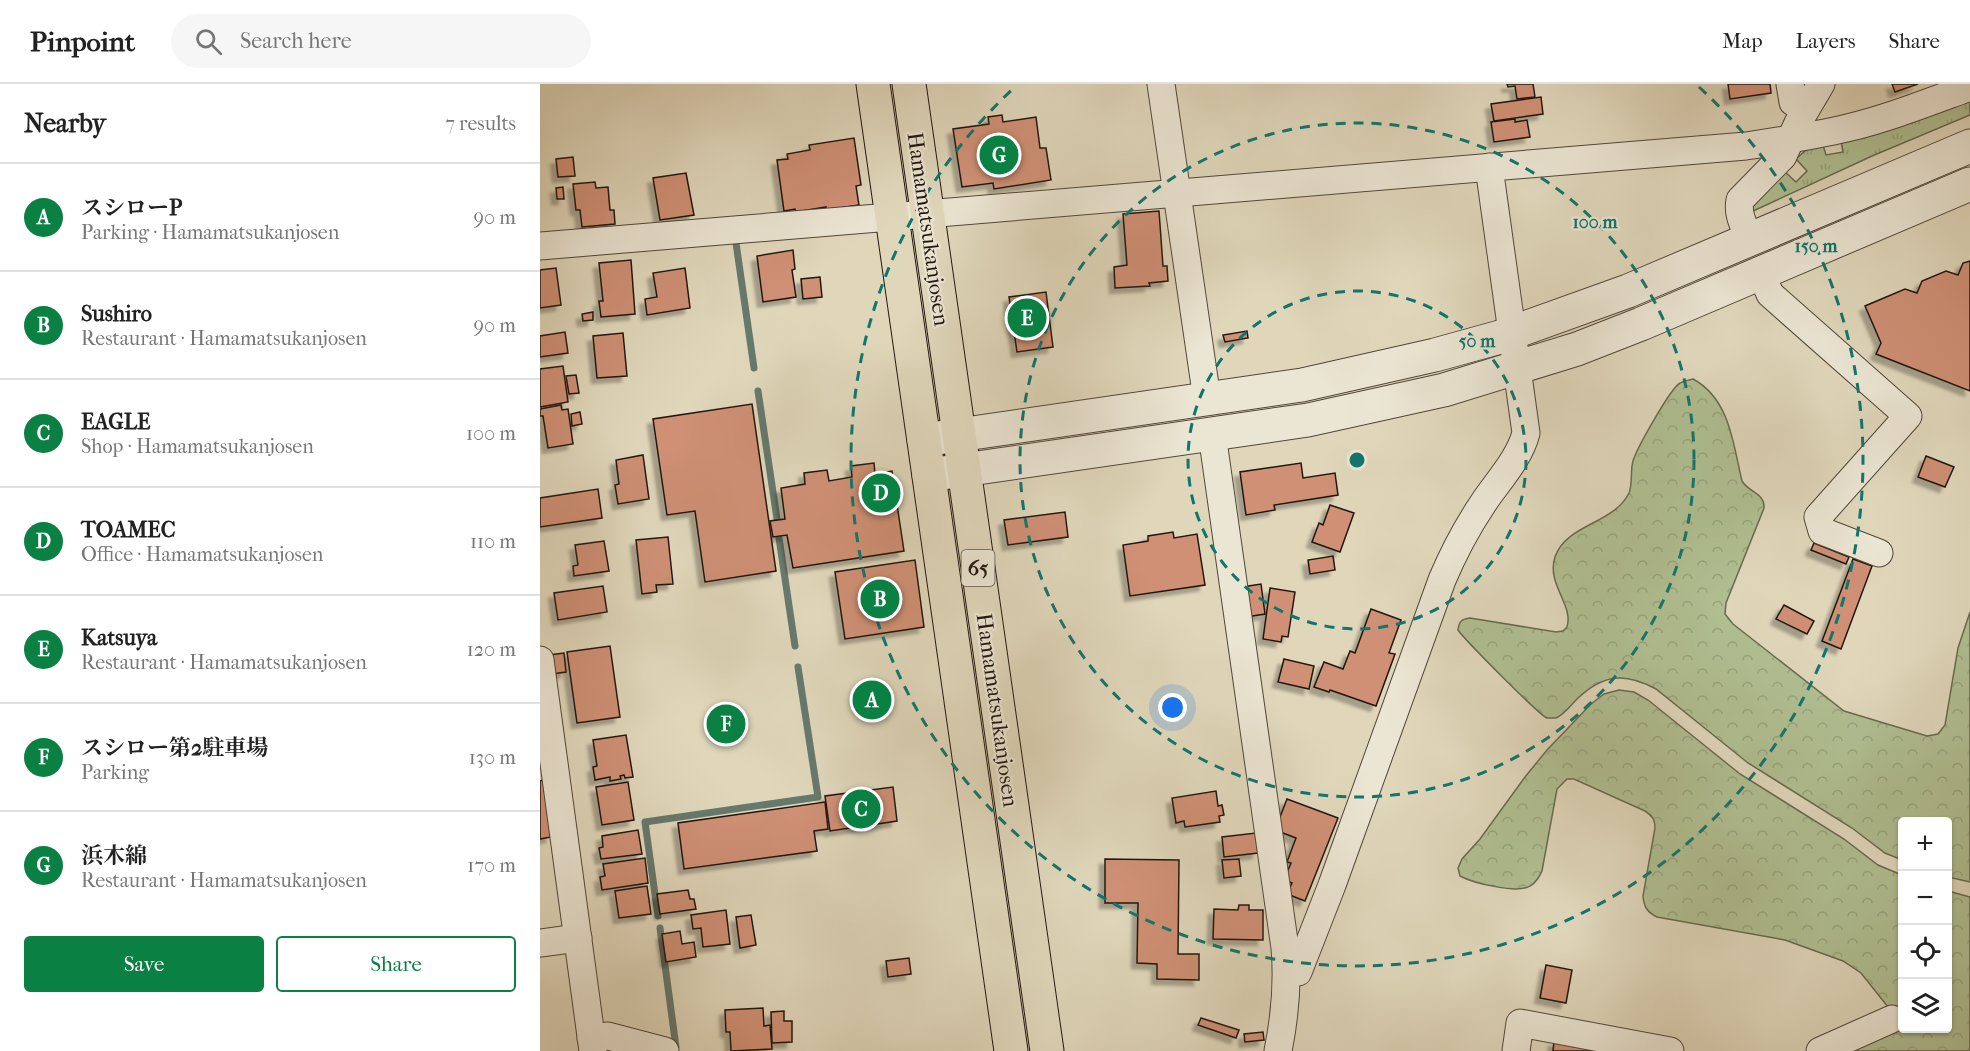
<!DOCTYPE html>
<html lang="en">
<head>
<meta charset="utf-8">
<style>
	:root { --surface:#fff; --page:#f6f6f6; --text:#222; --muted:#767676; --line:#e0e0e0; --accent:#0b8043 }
	body { margin:0; font-family:"IM FELL French Canon","Noto Serif JP",serif; background:var(--page); color:var(--text) }
	.controls { position:absolute; right:18px; bottom:18px; display:grid; overflow:hidden; border-radius:6px; box-shadow:0 2px 4px #0004 }
	.controls button { width:54px; height:54px; display:grid; place-items:center; padding:0; border:0; border-bottom:2px solid var(--line); background:var(--surface); color:var(--text); font:30px sans-serif }
	.you { position:absolute; left:633px; top:624px; width:21px; height:21px; margin:-15px; border:4px solid #fff; border-radius:50%; background:#1a73e8; box-shadow:0 0 0 9px #1a73e833 }
	.badge { display:grid; place-items:center; width:39px; height:39px; border-radius:50%; background:var(--accent); color:#fff; font-size:20px; font-weight:700 }
	.pin { position:absolute; translate:-50% -50%; border:3px solid #fff; box-shadow:0 2px 6px #0006 }
	.list { margin:0; padding:0; list-style:none }
	h2 { display:flex; justify-content:space-between; align-items:center; height:78px; margin:0; padding:0 24px; font-size:26px }
	h2 small { font-size:20px; font-weight:400; color:var(--muted) }
	.list li { display:grid; grid-template-columns:39px 1fr auto; gap:18px; align-items:center; box-sizing:border-box; height:108px; padding:0 24px; border-top:2px solid var(--line) }
	.list b { display:block; font-size:22px; white-space:nowrap }
	.list p { margin:0; font-size:20px; white-space:nowrap; color:var(--muted) }
	.list em { font-size:20px; font-style:normal; color:var(--muted) }
	.actions { display:flex; gap:12px; padding:18px 24px }
	.actions a { flex:1; padding:14px 0; border:2px solid var(--accent); border-radius:6px; text-align:center; font-size:21px; color:var(--accent) }
	.actions .main { background:var(--accent); color:#fff }
	.icon { flex:none; width:33px; height:33px; fill:none; stroke:currentColor; stroke-width:2; stroke-linecap:round; stroke-linejoin:round }
	.map { position:relative; flex:none; width:1430px; height:967px; overflow:hidden }
	header { display:flex; align-items:center; gap:36px; box-sizing:border-box; height:84px; padding:0 30px; background:var(--surface); border-bottom:2px solid var(--line) }
	header strong { font-size:28px }
	nav { display:flex; gap:33px; margin-inline-start:auto; font-size:21px }
	.search { width:420px; height:54px; background:var(--page); display:flex; align-items:center; gap:15px; box-sizing:border-box; padding:0 21px; border-radius:33px; color:var(--muted); font-size:22px }
	main { display:flex }
	aside { flex:1; background:var(--surface) }
	.map>svg:first-child { display:block }
	.grass { fill:url(#grass-tufts); stroke:#686b50; stroke-width:1.5 }
	.forest { fill:url(#forest-crowns); stroke:#686b50; stroke-width:1.5 }
	.lines { fill:none; stroke-linecap:round; stroke-linejoin:round }
	.stream { stroke:#66796e; stroke-width:7 }
	.building { fill:#cf9075; stroke:#20170f; stroke-width:1.5; filter:url(#shadow) }
	.minor-casing { stroke:#50473a; stroke-width:29 }
	.tertiary-casing { stroke:#50473a; stroke-width:35 }
	.primary-casing { stroke:#20170f; stroke-width:35 }
	.minor { stroke:#ebe5d3; stroke-width:27 }
	.tertiary { stroke:#ebe5d3; stroke-width:33 }
	.primary { stroke:#e0d7bb; stroke-width:33 }
	.ring { fill:none; stroke:#0f766e; stroke-width:3; stroke-dasharray:10 8 }
	.labels { text-anchor:middle; stroke-width:4.5; stroke-linejoin:round; paint-order:stroke }
	.shield { fill:#ebe5d3; stroke:#5d554a; stroke-width:1.5 }
	.shield-label { font-size:21px; font-weight:bold; fill:#20170f }
	.street-label { font-size:22px; fill:#20170f; stroke:#ebe5d3 }
	.centre { fill:#0f766e; stroke:#ebe5d3; stroke-width:3 }
	.ring-label { font-size:18px; text-anchor:middle; font-weight:bold; fill:#0f766e; stroke:#ebe5d3; stroke-width:4.5; stroke-linejoin:round; paint-order:stroke }
</style>
</head>
<body>
<header>
<strong>Pinpoint</strong>
<div class="search"><svg class="icon" aria-label="search" viewBox="0 0 24 24"><circle cx="10" cy="10" r="6"/><path d="M15 15l6 6"/></svg>Search here</div>
<nav><a>Map</a><a>Layers</a><a>Share</a></nav>
</header>
<main>
<aside>
<h2>Nearby<small>7 results</small></h2>
<ul class="list">
<li><span class="badge">A</span><div><b>スシローP</b><p>Parking · Hamamatsukanjosen</p></div><em>90 m</em></li>
<li><span class="badge">B</span><div><b>Sushiro</b><p>Restaurant · Hamamatsukanjosen</p></div><em>90 m</em></li>
<li><span class="badge">C</span><div><b>EAGLE</b><p>Shop · Hamamatsukanjosen</p></div><em>100 m</em></li>
<li><span class="badge">D</span><div><b>TOAMEC</b><p>Office · Hamamatsukanjosen</p></div><em>110 m</em></li>
<li><span class="badge">E</span><div><b>Katsuya</b><p>Restaurant · Hamamatsukanjosen</p></div><em>120 m</em></li>
<li><span class="badge">F</span><div><b>スシロー第2駐車場</b><p>Parking</p></div><em>130 m</em></li>
<li><span class="badge">G</span><div><b>浜木綿</b><p>Restaurant · Hamamatsukanjosen</p></div><em>170 m</em></li>
</ul>
<div class="actions"><a class="main">Save</a><a>Share</a></div>
</aside>
<div class="map">
<svg width="1430" height="967" viewBox="0 0 1430 967">
	<defs>
		<pattern id="grass-tufts" width="24" height="20" patternUnits="userSpaceOnUse" patternTransform="scale(1.5)"><rect width="24" height="20" fill="#b0bf92"/><path d="M3 7l-1-3M5 7V3M7 7l1-3M15 17l-1-3M17 17v-4M19 17l1-3" fill="none" stroke="#97a37d"/></pattern>
		<pattern id="forest-crowns" width="20" height="18" patternUnits="userSpaceOnUse" patternTransform="scale(1.5)"><rect width="20" height="18" fill="#b0bf92"/><path d="M2 6a3 3 0 1 1 6 0M12 15a3 3 0 1 1 6 0" fill="none" stroke="#97a37d"/></pattern>
		<filter id="shadow"><feDropShadow dx="-5.5" dy="5.5" stdDeviation="1.5" flood-color="#0004"/></filter>
	</defs>
	<rect width="100%" height="100%" fill="#e0d7bb"/>
	<filter id="stains"><feTurbulence type="fractalNoise" baseFrequency=".00333" numOctaves="4"/><feColorMatrix values="0 0 0 0 .2 0 0 0 0 .09 0 0 0 0 .02 0 0 0 .5 -.17"/></filter>
	<radialGradient id="worn" r=".72"><stop offset=".6" stop-color="#630" stop-opacity="0"/><stop offset="1" stop-color="#630" stop-opacity=".3"/></radialGradient>
	<!-- grass -->
	<path class="grass" d="M1430,15v16l-98,41 -121,56v-8l33,-33 12,11 11,-11 -11,-12 11,-10 16,-4 3,10 17,-3 -2,-11z"/>
	<!-- forest -->
	<g class="forest">
		<path d="M1153,295c37,20 40,65 49,102 7,12 23,12 22,27l-38,95 -1,11 8,10 111,87 83,25 11,-2 7,-9 13,-77 12,-36v270l-22,-5v-55h-46v38l-17,-7 -33,-25 -104,-65 -92,-74c-31,-17 -53,-15 -79,10 -6,6 -13,16 -21,19 0,0 -9,0 -9,0 -8,-3 -83,-79 -89,-88 1,-9 4,-11 12,-12l86,14 7,-1 4,-4c7,-22 -21,-43 -12,-70 11,-33 59,-33 74,-64 4,-10 1,-22 4,-32 4,-13 37,-72 47,-78 3,-2 9,-3 13,-4z"/>
		<path d="M1079,606l15,2 14,8 92,74 104,65 34,26 24,10v153h46v-137l22,6v154h-133l55,-39 -31,-39 -18,-12 -58,-21 -128,-23c-10,-5 -13,-10 -14,-21l12,-68c0,-8 -2,-12 -10,-17l-71,-32h-7l-10,10 -15,82c-3,6 -6,12 -12,15 -12,8 -57,-3 -70,-10l-2,-8 4,-9 18,-20 45,-62 22,-27 44,-46 13,-10z"/>
	</g>
	<g class="lines">
		<!-- stream -->
		<g class="stream">
			<path d="M196,159l18,125"/>
			<path d="M218,307l19,128"/>
			<path d="M239,454l16,108"/>
			<path d="M118,832l-13,-94 173,-25 -20,-130"/>
			<path d="M120,844l16,119"/>
		</g>
	</g>
	<!-- building -->
	<g class="building">
		<path d="M967,0h26l2,13 -18,2 -2,-13 -7,1z"/>
		<path d="M1188,0h42l1,9 -41,6z"/>
		<path d="M1352,0h26l-23,8z"/>
		<path d="M1001,13l2,17 -49,7 -3,-17z"/>
		<path d="M462,31l1,7 33,-5 4,31h6l5,32 -57,9 -1,-6 -31,4 -9,-58 36,-5 -1,-7z"/>
		<path d="M975,35v3l12,-2 3,17 -36,5 -3,-20z"/>
		<path d="M314,54l7,47 -5,1 3,19 -33,5v-3l-30,5 -1,-3 -11,2 -7,-51 11,-1 -1,-5 23,-4 -1,-5z"/>
		<path d="M33,73l2,19 -17,1 -2,-18z"/>
		<path d="M146,89l8,42 -34,5 -7,-42z"/>
		<path d="M55,98l1,6 12,-1 2,23h4l1,14 -33,3 -2,-17h-4l-3,-26z"/>
		<path d="M23,103l1,12h-7l-1,-11z"/>
		<path d="M619,127l4,55h4l1,15 -19,2 1,3 -35,2 -1,-21 13,-2 -4,-51z"/>
		<path d="M253,166l2,19 -3,1 4,27 -33,5 -6,-46z"/>
		<path d="M91,176l4,54 -34,3 -2,-16h4l-4,-38z"/>
		<path d="M1430,177v130l-94,-37 5,-11 -16,-37 40,-17 12,4 5,-12 24,-10 12,4 5,-12z"/>
		<path d="M16,184l5,37 -21,3v-38z"/>
		<path d="M145,184l5,40 -43,7 -2,-16 12,-2 -4,-24z"/>
		<path d="M280,193l2,20 -19,2 -2,-20z"/>
		<path d="M506,208l7,55 -36,5 -8,-55z"/>
		<path d="M53,228v8l-10,1 -1,-7z"/>
		<path d="M707,247l1,7 -23,4 -2,-7z"/>
		<path d="M25,248l3,21 -28,4v-21z"/>
		<path d="M83,249l4,43 -30,2 -4,-42z"/>
		<path d="M23,282l5,36 -28,5v-38z"/>
		<path d="M36,291l3,18 -10,1 -3,-18z"/>
		<path d="M212,320l24,167 -71,11 -10,-71 -28,4 -14,-96z"/>
		<path d="M21,321l1,5 6,-1 5,35 -25,4 -5,-32h-3v-7z"/>
		<path d="M40,328l2,12 -10,2 -1,-12z"/>
		<path d="M103,371l6,44 -31,5 -3,-19 4,-1 -3,-24z"/>
		<path d="M1386,372l28,11 -9,20 -27,-10z"/>
		<path d="M334,379l1,11 17,-3 12,80 -111,17 -6,-33 -14,2 -3,-16 15,-2 -4,-31 24,-4 -1,-11 23,-3 2,11 23,-4 -1,-11z"/>
		<path d="M761,379l2,15 32,-5 3,22 -64,10 1,5 -29,5 -6,-43z"/>
		<path d="M58,405l4,29 -62,9v-29z"/>
		<path d="M790,421l24,8 -14,39 -28,-10 7,-19 4,2z"/>
		<path d="M525,428l3,25 -60,8 -4,-25z"/>
		<path d="M633,448l1,6 23,-4 8,51 -75,11 -7,-51 25,-4v-5z"/>
		<path d="M128,453l5,47 -17,1 1,7 -15,2 -6,-54z"/>
		<path d="M64,457l5,30 -35,5 -1,-10 5,-1 -3,-20z"/>
		<path d="M1274,459l35,14 -3,7 -35,-14z"/>
		<path d="M793,472l2,14 -25,4 -2,-14z"/>
		<path d="M1313,475l19,7 -31,83 -19,-8z"/>
		<path d="M375,476l9,67 -79,12 -10,-67z"/>
		<path d="M721,500l4,30 -19,3 -4,-30z"/>
		<path d="M63,502l4,26 -49,8 -4,-27z"/>
		<path d="M730,504l25,4 -7,45 -6,-1 -1,6 -18,-3z"/>
		<path d="M1244,521l30,16 -7,13 -31,-15z"/>
		<path d="M831,525l30,11 -12,33 6,1 -19,52 -46,-16 -1,2 -15,-5 10,-25 19,7 7,-18 5,2z"/>
		<path d="M70,562l10,71 -43,6 -10,-71z"/>
		<path d="M24,569l2,19 -14,2 -3,-19z"/>
		<path d="M744,575l30,7 -5,23 -31,-7z"/>
		<path d="M86,651l7,42 -8,1 -1,-3 -4,1 1,3 -11,2v-4l-15,3 -2,-13 4,-1 -4,-26z"/>
		<path d="M3,696l8,57 -11,2v-58z"/>
		<path d="M88,698l6,38 -32,5 -6,-38z"/>
		<path d="M353,703l4,34 -67,10 -5,-35z"/>
		<path d="M676,707l2,15 4,-1 2,10 -5,1 1,6 -35,5 -1,-6 -8,2 -4,-25z"/>
		<path d="M747,715l51,19 -33,83 -18,-7 5,-11 -8,-3 7,-17 -4,-1 9,-24 -21,-8z"/>
		<path d="M285,718l3,27 -14,2 3,20 -133,18 -6,-46z"/>
		<path d="M98,746l4,24 -41,5 -2,-11 4,-1 -1,-11z"/>
		<path d="M716,749l2,20 -34,4 -2,-20z"/>
		<path d="M105,774l3,25 -46,7 -2,-13 5,-1 -2,-12z"/>
		<path d="M565,775l74,1 -1,94h21v26l-42,-1v-15l-20,-1 1,-60h-33z"/>
		<path d="M699,775l2,17 -17,2 -2,-18z"/>
		<path d="M107,802l4,28 -32,4 -4,-27z"/>
		<path d="M148,806l2,9h4l2,10 -36,5 -3,-20z"/>
		<path d="M699,821h10v5h14v30l-50,-1 1,-30 24,1z"/>
		<path d="M186,826l4,34 -27,3 -2,-19 -8,1 -2,-14z"/>
		<path d="M211,831l5,30 -16,3 -4,-31z"/>
		<path d="M140,847l2,13 12,-2 2,15 -30,5 -4,-28z"/>
		<path d="M369,874l2,16 -23,3 -2,-16z"/>
		<path d="M1006,881l26,5 -6,33 -26,-5z"/>
		<path d="M223,924l1,18 6,-1 2,24 -41,2 -1,-19h-4l-1,-22z"/>
		<path d="M244,927v10h8v21l-20,1 -1,-31z"/>
		<path d="M661,934l38,12 -3,8 -38,-13z"/>
		<path d="M723,948l1,8 -19,2 -1,-8z"/>
		<path d="M1014,957l39,4 -1,6h-39z"/>
	</g>
	<g class="lines">
		<!-- minor casing -->
		<g class="minor-casing">
			<g id="minor">
				<path d="M621,0l46,315"/>
				<path d="M1250,0l3,18 13,7"/>
				<path d="M1210,156c-6,-14 -13,-26 -10,-40l43,-44 15,-33 23,-39"/>
				<path d="M0,162l1206,-100c34,-5 68,-10 101,-18 42,-10 82,-26 123,-41"/>
				<path d="M1221,189l9,21 138,122 -90,101 4,14 57,22"/>
				<path d="M672,350l73,514c3,35 0,68 -7,103"/>
				<path d="M0,576l53,391"/>
				<path d="M0,859l38,-5"/>
				<path d="M747,888h11l34,-87 110,-305c11,-26 24,-51 40,-75 14,-22 37,-45 44,-72l-37,-266"/>
				<path d="M51,954l17,-2 57,15"/>
				<path d="M976,967l4,-28 150,28"/>
				<path d="M1280,967l72,-32"/>
			</g>
		</g>
		<!-- tertiary casing -->
		<g class="tertiary-casing">
			<g id="tertiary">
				<path d="M384,356l378,-55 133,-30 65,-18 128,-46 342,-145"/>
				<path d="M389,391l379,-55 136,-30 133,-41 64,-25 329,-140"/>
			</g>
		</g>
		<!-- primary casing -->
		<g class="primary-casing">
			<g id="primary">
				<path d="M333,0l138,967"/>
				<path d="M369,0l138,967"/>
			</g>
		</g>
		<!-- minor -->
		<use href="#minor" class="minor"/>
		<!-- tertiary -->
		<use href="#tertiary" class="tertiary"/>
		<!-- primary -->
		<use href="#primary" class="primary"/>
	</g>
	<!-- distance rings -->
	<g class="ring">
		<circle cx="817" cy="376" r="169"/>
		<circle cx="817" cy="376" r="337"/>
		<path d="M1159 3A506 506 0 1 1 475 3"/>
	</g>
	<g class="labels">
		<!-- shield labels -->
		<rect class="shield" x="421.5" y="466" width="33" height="36" rx="4.5"/>
		<g class="shield-label">
			<text x="438" y="491">65</text>
		</g>
		<!-- street labels -->
		<g class="street-label">
			<text transform="translate(389 145) rotate(82)" y="8">Hamamatsukanjosen</text>
			<text transform="translate(458 626) rotate(82)" y="8">Hamamatsukanjosen</text>
		</g>
	</g>
	<circle cx="817" cy="376" r="9" class="centre"/>
	<g class="ring-label">
		<text x="1055" y="144">100 m</text>
		<text x="1276" y="168">150 m</text>
		<text x="937" y="263">50 m</text>
	</g>
	<rect width="100%" height="100%" filter="url(#stains)"/>
	<rect width="100%" height="100%" fill="url(#worn)"/>
</svg>
<div class="controls">
<button>+</button>
<button>−</button>
<button><svg class="icon" aria-label="locate" viewBox="0 0 24 24"><circle cx="12" cy="12" r="6"/><path d="M12 2v4M12 18v4M2 12h4M18 12h4"/></svg></button>
<button><svg class="icon" aria-label="layers" viewBox="0 0 24 24"><path d="M12 4l9 5-9 5-9-5zM3 14l9 5 9-5"/></svg></button>
</div>
<div class="you"></div>
<div class="pin badge" style="left:332px;top:616px">A</div>
<div class="pin badge" style="left:340px;top:515px">B</div>
<div class="pin badge" style="left:321px;top:725px">C</div>
<div class="pin badge" style="left:341px;top:409px">D</div>
<div class="pin badge" style="left:487px;top:234px">E</div>
<div class="pin badge" style="left:186px;top:640px">F</div>
<div class="pin badge" style="left:459px;top:71px">G</div>
</div>
</main>
</body>
</html>
